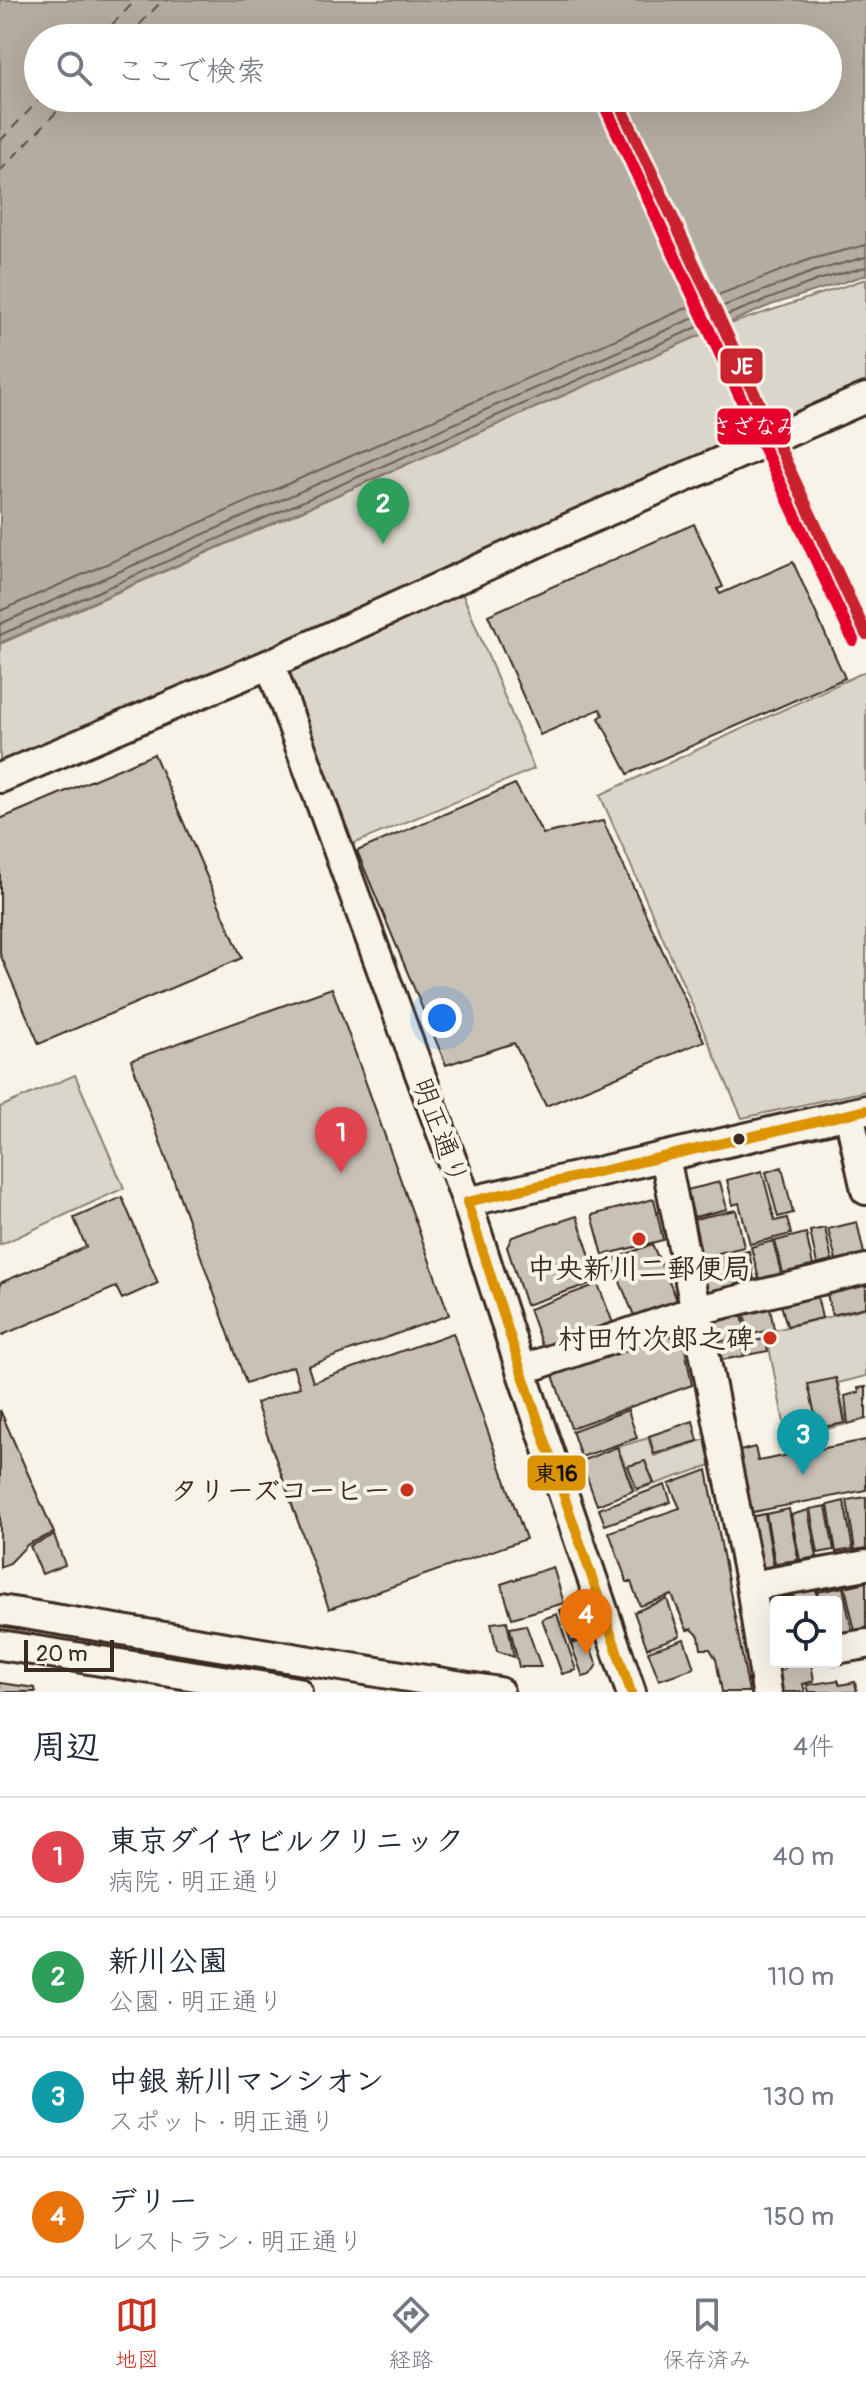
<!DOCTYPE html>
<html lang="ja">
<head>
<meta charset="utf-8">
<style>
	:root { --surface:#fff; --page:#f6f6f7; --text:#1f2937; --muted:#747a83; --line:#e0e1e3; --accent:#c8321e }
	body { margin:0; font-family:Pangolin,"Klee One",sans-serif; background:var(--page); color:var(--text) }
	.controls { position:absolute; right:24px; bottom:24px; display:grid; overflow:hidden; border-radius:8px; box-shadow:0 8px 32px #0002 }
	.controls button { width:72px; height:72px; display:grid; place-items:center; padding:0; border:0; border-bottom:2px solid var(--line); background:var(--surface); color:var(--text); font:40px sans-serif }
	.scale { position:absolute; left:24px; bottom:20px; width:90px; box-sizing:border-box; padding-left:8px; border:4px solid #3b2a1e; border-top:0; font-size:22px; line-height:28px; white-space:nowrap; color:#3b2a1e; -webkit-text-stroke:6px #f7f3e8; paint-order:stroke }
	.you { position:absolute; left:442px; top:1018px; width:28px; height:28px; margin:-20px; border:6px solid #fff; border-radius:50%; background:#1a73e8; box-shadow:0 0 0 12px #1a73e833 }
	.badge { display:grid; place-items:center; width:52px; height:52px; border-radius:50%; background:var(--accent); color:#fff; font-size:26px; font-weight:700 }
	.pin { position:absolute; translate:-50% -66px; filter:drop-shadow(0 2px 4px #0008) }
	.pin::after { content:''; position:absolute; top:42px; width:28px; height:24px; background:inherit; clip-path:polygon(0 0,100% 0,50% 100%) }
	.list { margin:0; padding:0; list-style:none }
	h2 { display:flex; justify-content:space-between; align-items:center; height:104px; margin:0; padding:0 32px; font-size:34px }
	h2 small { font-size:26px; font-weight:400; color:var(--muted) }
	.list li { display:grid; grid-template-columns:52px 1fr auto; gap:24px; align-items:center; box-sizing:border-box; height:120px; padding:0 32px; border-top:2px solid var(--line) }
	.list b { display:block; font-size:30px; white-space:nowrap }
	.list p { margin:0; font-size:26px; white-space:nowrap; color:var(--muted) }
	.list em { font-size:26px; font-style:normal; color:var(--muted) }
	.icon { flex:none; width:44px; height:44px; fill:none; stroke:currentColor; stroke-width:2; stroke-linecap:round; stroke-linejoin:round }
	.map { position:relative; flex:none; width:866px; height:1692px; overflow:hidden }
	.search { position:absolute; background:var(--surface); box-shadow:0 8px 32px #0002; left:24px; right:24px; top:24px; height:88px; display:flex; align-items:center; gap:20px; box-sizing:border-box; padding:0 28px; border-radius:44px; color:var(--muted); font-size:30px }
	.sheet { height:584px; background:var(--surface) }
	nav { display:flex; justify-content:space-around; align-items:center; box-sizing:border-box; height:112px; border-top:2px solid var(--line); background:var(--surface); font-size:22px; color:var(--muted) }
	nav a { display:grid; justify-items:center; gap:4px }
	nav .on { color:var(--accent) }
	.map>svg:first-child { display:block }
	.green { fill:#dbd6cb; stroke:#8b8074; stroke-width:2 }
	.water { fill:#b4aca0; stroke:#84786c; stroke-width:2; fill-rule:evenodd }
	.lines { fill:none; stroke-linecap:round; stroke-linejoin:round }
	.shore { stroke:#6b5e52; stroke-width:2 }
	.ferry { stroke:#5f5145; stroke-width:2; stroke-dasharray:10 8; stroke-linecap:butt }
	.building { fill:#c8c1b6; stroke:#3b2a1e; stroke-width:2 }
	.minor-casing { stroke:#3b2a1e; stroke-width:34 }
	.minor { stroke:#f7f3e8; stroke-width:28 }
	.bus-1-casing { stroke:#f7f3e8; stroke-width:16 }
	.bus-1 { stroke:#db9304; stroke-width:10 }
	.rail-1-casing { stroke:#f7f3e8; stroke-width:18 }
	.rail-2-casing { stroke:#f7f3e8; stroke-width:18 }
	.rail-1 { stroke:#c9242f; stroke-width:12 }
	.rail-2 { stroke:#e4002b; stroke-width:12 }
	.bus-dot { fill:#3b2a1e; stroke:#f7f3e8; stroke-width:3 }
	.poi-dot { fill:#c8321e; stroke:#f7f3e8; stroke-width:3 }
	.labels { text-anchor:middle; stroke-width:8; stroke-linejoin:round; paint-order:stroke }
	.street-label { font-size:28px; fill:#3b2a1e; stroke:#f7f3e8 }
	.poi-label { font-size:28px; font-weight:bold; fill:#3b2a1e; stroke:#f7f3e8; text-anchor:end }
	.line-badge { stroke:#f7f3e8; stroke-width:3 }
	.badge-label { font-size:22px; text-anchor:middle; font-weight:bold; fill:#fff }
	.pale-badge-label { font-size:22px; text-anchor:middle; font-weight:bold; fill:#111 }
</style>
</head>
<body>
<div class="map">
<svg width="866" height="1692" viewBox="0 0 866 1692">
	<rect width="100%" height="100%" fill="#f7f3e8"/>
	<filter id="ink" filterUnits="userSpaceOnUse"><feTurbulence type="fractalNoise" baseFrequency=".0125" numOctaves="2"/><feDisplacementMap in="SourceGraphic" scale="16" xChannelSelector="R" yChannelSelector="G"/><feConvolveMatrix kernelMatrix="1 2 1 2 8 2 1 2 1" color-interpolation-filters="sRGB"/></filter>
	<g filter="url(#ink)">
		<!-- green -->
		<g class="green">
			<path d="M866,279v119l-866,379v-133l712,-314z"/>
			<path d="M461,590l73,179 -181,75 -69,-174z"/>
			<path d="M866,671v420l-124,27 -142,-323z"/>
			<path d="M75,1075l49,113 -124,57v-138z"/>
			<path d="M866,1308v68l-28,7 9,41 -60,14 -21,-106z"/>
			<path d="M648,1438l6,18 52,-17 5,26 -76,26 -17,-44z"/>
		</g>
		<!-- water -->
		<path class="water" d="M0,0h866v275l-95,30 -59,25 -712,313zM38,38h790v60h-790z"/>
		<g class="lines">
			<!-- shore -->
			<g class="shore">
				<path d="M0,611l700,-309 111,-43 55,-14"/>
				<path d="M0,624l705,-311 110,-42 51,-14"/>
				<path d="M0,635l709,-313 109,-42 48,-13"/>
			</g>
			<!-- ferry -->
			<g class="ferry">
				<path d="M99,38l37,-38"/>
				<path d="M127,38l33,-35 8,-3"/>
				<path d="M0,141l41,-43"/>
				<path d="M0,171l70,-73"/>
			</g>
		</g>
		<!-- building -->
		<g class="building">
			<path d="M694,524l29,63 -6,2 3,5 73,-32 52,116 -217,96 -29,-56 4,-3 -3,-6 -60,26 -52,-120z"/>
			<path d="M154,754l88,204 -203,86 -39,-90v-135z"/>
			<path d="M515,784l28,50 60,-13 101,220 -158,65 -32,-63 -68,22 -89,-214z"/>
			<path d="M332,988l117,327 -141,51 5,16 140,-49 73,206 -197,70 -73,-206 44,-16 -7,-21 -47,17 -115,-323z"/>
			<path d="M782,1167l11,46 -15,4 -12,-45z"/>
			<path d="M762,1171l13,50 12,-3 4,16 -41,10 -11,-41 -6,2 -6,-25z"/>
			<path d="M720,1182l7,27 -33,8 -7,-27z"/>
			<path d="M122,1197l36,86 -36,16 -6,-12 -116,49v-53l86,-36 -12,-29z"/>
			<path d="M654,1199l9,41 -60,15 -11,-40z"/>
			<path d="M736,1210l8,37 -42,10 -8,-38z"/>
			<path d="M577,1216l21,65 -72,24 -19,-58 5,-10z"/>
			<path d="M857,1222l8,36 -28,6 -9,-35z"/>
			<path d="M825,1228l8,38 -15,3 -8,-38z"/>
			<path d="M806,1233l8,37 -30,7 -9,-36z"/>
			<path d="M773,1241l9,36 -22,6 -9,-36z"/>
			<path d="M652,1244l25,56 -42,18 -24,-58z"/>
			<path d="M749,1251l6,34 -47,10 -7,-34z"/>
			<path d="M866,1278v29l-34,8 -6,-25z"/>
			<path d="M598,1284l16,42 -70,25 -15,-42z"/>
			<path d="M816,1291l6,27 -35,8 -7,-25z"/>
			<path d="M769,1304l5,25 -25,6 -6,-25z"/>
			<path d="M741,1312l6,23 -30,8 -6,-24z"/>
			<path d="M681,1329l11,56 -121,43 -18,-53z"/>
			<path d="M765,1339l3,12 -22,4 -2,-12z"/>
			<path d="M740,1341l4,15 -23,4 -3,-14z"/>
			<path d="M836,1378l9,45 -27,5 -10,-44z"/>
			<path d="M866,1387v32l-18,5 -3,-28 14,-4 -1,-4z"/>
			<path d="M0,1410l54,123 -26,11 -18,19 -10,4z"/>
			<path d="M628,1410l9,28 -56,19 -9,-26z"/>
			<path d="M693,1421l5,20 -44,13 -5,-18z"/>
			<path d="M866,1440v50l-118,23 -12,-61 19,-5 3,14z"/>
			<path d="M617,1447l16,44 -36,14 -16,-44z"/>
			<path d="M645,1461l9,22 -17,6 -9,-23z"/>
			<path d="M707,1470l42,222h-27l-6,-33 -6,-10h-9l-2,-13 -7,-7 -5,1 -15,-35 -32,11 -9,-24h-4l-18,-50 71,-24 -11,-24z"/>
			<path d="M665,1485l6,17 -66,23 -6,-16z"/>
			<path d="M866,1497v51l-11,2 -8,-50z"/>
			<path d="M844,1501l9,48 -17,3 -8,-47z"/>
			<path d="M826,1506l8,44 -16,3 -8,-44z"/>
			<path d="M789,1509l9,51 -23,3 -9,-49z"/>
			<path d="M808,1510l9,47 -17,3 -9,-45z"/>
			<path d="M765,1514l9,54 -14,2 -11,-53z"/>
			<path d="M54,1535l11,30 -23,9 -12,-28z"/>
			<path d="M553,1567l11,36 -52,15 -11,-34z"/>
			<path d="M866,1582v52l-10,2 -11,-49z"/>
			<path d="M843,1587l10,49 -17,3v-37h-16l-2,-10z"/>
			<path d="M816,1589l3,13h-24l-2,-8z"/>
			<path d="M793,1596l1,6h-18v24l-6,1 -5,-26z"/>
			<path d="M667,1599l13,37 -33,12 -13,-36z"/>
			<path d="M575,1604l12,32 -16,6 -11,-32z"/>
			<path d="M557,1614l19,56 -14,4 -20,-55z"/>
			<path d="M507,1621l7,36 -17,-6 -6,-28z"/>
			<path d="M526,1625l15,42h-22l-9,-39z"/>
			<path d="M587,1638l10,27 -7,10 -7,2 -12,-33z"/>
			<path d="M684,1639l10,29 -35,12 -11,-29z"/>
			<path d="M811,1663l3,18 -11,3 2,8h-24l-4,-18 13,-10z"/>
			<path d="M838,1680l2,5 15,-3 2,10h-48l-2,-7z"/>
			<path d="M0,1683l35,5 1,4h-36z"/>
		</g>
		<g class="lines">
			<!-- minor casing -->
			<g class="minor-casing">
				<g id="minor">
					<path d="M270,664l197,538 54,168 110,322"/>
					<path d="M0,778l270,-114 308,-140 288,-126"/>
					<path d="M849,1114l17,76"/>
					<path d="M665,1157l86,429 16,106"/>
					<path d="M467,1202l399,-92"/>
					<path d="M521,1370l173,-59 172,-42"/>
					<path d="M751,1586l115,-21"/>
					<path d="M0,1610l499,82"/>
					<path d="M0,1645l297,47"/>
					<path d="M836,1649l30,-5"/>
				</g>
			</g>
			<!-- minor -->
			<use href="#minor" class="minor"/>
			<!-- bus-1 casing -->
			<g class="bus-1-casing">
				<path id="bus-1" d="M631,1692l-110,-322 -54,-168 399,-92"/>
			</g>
			<!-- bus-1 -->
			<use href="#bus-1" class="bus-1"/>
			<!-- rail-1 casing -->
			<g class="rail-1-casing">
				<path id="rail-1" d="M617,98l249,536"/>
			</g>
			<!-- rail-2 casing -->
			<g class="rail-2-casing">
				<path id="rail-2" d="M604,104l249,536"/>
			</g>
			<!-- rail-1 -->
			<use href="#rail-1" class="rail-1"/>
			<!-- rail-2 -->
			<use href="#rail-2" class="rail-2"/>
		</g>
	</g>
	<!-- markers -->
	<circle class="bus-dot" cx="739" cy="1139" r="7"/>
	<g class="poi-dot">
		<circle cx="639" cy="1239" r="8"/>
		<circle cx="770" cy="1338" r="8"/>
		<circle cx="407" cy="1490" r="8"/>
	</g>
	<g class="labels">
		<!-- street labels -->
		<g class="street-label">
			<text transform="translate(441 1131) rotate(70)" y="10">明正通り</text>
		</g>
		<!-- poi labels -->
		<g class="poi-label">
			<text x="639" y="1278" text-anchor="middle">中央新川二郵便局</text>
			<text x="754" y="1348">村田竹次郎之碑</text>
			<text x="391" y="1500">タリーズコーヒー</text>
		</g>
	</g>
	<g class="line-badge">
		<rect x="719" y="347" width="45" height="38" rx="8" fill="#c9242f"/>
		<rect x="716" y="407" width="76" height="39" rx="8" fill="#e4002b"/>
		<rect x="526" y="1454" width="61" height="38" rx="8" fill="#db9304"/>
	</g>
	<g class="badge-label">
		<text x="742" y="374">JE</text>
		<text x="754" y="434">さざなみ</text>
	</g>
	<g class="pale-badge-label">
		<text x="556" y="1481">東16</text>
	</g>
</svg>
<div class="controls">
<button><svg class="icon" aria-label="locate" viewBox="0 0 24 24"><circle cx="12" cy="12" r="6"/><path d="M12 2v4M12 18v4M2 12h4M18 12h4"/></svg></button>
</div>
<div class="scale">20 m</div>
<div class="you"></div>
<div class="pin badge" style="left:341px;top:1173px;background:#e0444e">1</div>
<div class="pin badge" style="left:383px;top:544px;background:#2e9e5b">2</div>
<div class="pin badge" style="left:803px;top:1475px;background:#0f9aa8">3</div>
<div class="pin badge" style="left:586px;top:1655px;background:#e8710a">4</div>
<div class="search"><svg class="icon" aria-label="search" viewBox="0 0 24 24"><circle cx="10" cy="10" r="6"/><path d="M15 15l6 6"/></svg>ここで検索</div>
</div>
<section class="sheet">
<h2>周辺<small>4件</small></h2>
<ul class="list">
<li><span class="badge" style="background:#e0444e">1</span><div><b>東京ダイヤビルクリニック</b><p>病院 · 明正通り</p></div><em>40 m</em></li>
<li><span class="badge" style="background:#2e9e5b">2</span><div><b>新川公園</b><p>公園 · 明正通り</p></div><em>110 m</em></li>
<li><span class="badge" style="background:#0f9aa8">3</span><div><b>中銀 新川マンシオン</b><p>スポット · 明正通り</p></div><em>130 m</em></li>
<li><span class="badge" style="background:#e8710a">4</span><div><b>デリー</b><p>レストラン · 明正通り</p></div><em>150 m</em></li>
</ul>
</section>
<nav>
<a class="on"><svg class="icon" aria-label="map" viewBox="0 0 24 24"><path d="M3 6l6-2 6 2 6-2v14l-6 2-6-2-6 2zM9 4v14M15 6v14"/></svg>地図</a>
<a><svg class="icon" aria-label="directions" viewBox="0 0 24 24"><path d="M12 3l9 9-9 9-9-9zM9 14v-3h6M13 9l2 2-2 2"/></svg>経路</a>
<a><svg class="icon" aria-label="saved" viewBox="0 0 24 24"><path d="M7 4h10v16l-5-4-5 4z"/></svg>保存済み</a>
</nav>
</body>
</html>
